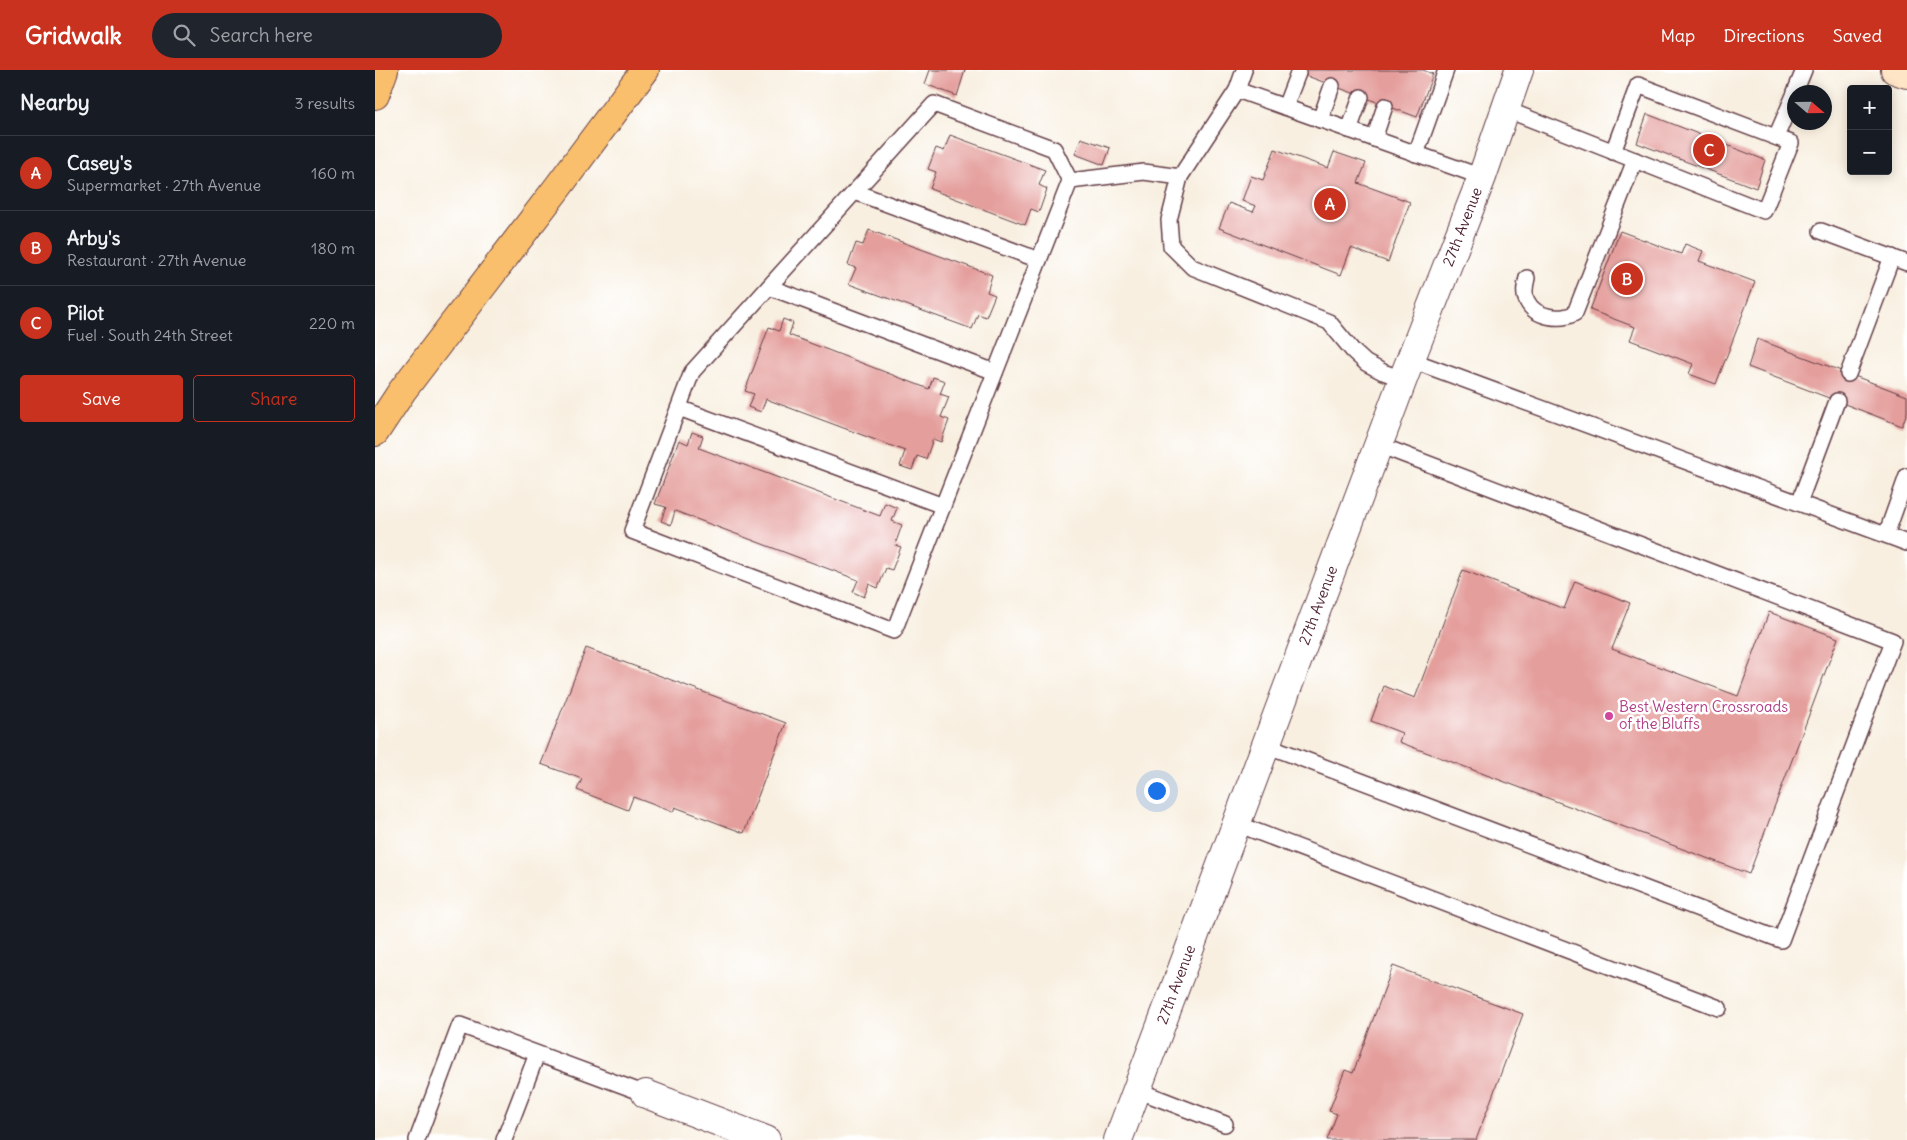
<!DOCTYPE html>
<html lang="en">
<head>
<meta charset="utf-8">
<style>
	:root { --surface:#171b24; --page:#20242c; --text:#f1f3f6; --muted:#9ea1a6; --line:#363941; --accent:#c8321e }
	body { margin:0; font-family:Delius,sans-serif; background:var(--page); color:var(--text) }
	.controls { position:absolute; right:15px; top:15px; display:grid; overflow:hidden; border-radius:5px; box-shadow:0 2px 12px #0003 }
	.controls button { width:45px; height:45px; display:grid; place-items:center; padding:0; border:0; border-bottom:1px solid var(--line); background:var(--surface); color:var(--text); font:25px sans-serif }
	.compass { position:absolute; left:1412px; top:15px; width:45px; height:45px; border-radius:50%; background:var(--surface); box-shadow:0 2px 12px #0003; rotate:110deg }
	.you { position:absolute; left:781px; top:720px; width:18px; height:18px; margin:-12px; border:4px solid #fff; border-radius:50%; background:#1a73e8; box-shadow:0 0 0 8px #1a73e833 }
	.badge { display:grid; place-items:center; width:32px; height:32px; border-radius:50%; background:var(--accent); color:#fff; font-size:16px; font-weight:700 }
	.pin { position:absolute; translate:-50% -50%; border:2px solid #fff; box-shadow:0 1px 5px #0006 }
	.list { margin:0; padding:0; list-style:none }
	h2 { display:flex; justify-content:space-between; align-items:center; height:65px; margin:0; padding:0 20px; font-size:21px }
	h2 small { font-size:16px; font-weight:400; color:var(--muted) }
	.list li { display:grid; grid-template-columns:32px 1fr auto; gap:15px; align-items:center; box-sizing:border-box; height:75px; padding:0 20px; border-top:1px solid var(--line) }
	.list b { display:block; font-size:19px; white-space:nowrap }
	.list p { margin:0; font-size:16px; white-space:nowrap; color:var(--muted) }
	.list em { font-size:16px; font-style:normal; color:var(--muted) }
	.actions { display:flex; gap:10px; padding:15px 20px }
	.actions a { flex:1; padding:11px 0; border:1px solid var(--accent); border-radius:5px; text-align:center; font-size:18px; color:var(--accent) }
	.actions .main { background:var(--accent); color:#fff }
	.icon { flex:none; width:28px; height:28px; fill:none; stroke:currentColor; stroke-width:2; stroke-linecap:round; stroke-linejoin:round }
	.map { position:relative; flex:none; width:1532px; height:1070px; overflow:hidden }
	header { display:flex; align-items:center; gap:30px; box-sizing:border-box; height:70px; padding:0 25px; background:var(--accent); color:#fff }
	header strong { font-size:24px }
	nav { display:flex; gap:28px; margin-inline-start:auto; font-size:18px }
	.search { width:350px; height:45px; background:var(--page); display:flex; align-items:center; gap:12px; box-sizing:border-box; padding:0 18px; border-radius:28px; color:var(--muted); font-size:19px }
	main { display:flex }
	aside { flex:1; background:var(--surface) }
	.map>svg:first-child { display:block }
	.building { fill:#e49e9b }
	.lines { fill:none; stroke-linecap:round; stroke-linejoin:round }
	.lane-casing { stroke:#643e46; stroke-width:18 }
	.street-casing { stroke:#643e46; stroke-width:30 }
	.secondary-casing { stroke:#643e46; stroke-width:30 }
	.highway-casing { stroke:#643e46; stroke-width:30 }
	.lane { stroke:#fff; stroke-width:15 }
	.street { stroke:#fff; stroke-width:28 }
	.secondary { stroke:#fde5c5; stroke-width:28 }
	.highway { stroke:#f9bf6d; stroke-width:28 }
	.hotel-dot { fill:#d1479c; stroke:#fff; stroke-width:2 }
	.labels { text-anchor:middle; stroke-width:5; stroke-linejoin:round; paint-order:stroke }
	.street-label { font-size:15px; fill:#4a1f2b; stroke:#fff }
	.hotel-label { font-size:15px; fill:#b23c85; stroke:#fff; text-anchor:start }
</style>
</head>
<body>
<header>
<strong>Gridwalk</strong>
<div class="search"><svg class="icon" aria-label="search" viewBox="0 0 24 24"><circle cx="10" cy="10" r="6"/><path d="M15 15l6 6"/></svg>Search here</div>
<nav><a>Map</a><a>Directions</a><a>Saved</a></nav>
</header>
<main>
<aside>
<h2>Nearby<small>3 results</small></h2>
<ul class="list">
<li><span class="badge">A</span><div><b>Casey's</b><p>Supermarket · 27th Avenue</p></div><em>160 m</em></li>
<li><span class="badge">B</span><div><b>Arby's</b><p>Restaurant · 27th Avenue</p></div><em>180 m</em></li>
<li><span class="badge">C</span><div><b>Pilot</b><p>Fuel · South 24th Street</p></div><em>220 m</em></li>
</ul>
<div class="actions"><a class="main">Save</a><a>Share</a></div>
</aside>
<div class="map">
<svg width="1532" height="1070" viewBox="0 0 1532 1070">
	<rect width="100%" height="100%" fill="#fff"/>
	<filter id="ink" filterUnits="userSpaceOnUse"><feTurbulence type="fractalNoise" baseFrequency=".02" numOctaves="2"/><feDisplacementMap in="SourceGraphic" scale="10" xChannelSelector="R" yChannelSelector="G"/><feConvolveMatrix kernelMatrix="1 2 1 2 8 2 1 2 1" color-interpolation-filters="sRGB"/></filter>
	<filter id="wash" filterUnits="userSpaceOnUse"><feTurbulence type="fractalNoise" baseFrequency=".0096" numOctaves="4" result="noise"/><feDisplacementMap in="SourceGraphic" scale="20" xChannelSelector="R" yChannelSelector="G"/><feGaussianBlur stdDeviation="1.12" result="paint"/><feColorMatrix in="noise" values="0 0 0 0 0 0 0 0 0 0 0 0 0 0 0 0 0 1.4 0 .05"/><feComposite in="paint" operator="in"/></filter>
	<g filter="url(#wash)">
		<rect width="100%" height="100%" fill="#f8efe0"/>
		<g id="blocks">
			<!-- building -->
			<g class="building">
				<path d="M555,0h35l-8,26 -32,-12z"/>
				<path d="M916,0h132l10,4 -16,43z"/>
				<path d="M1272,44l118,46 -9,28 -119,-45z"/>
				<path d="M575,65l95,35 -6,15 8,4 -8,23 -8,-3 -6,16 -95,-36 6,-17 -8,-3 8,-21 8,3z"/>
				<path d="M706,68l29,10 -6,17 -29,-11z"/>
				<path d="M900,79l53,19 6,-16 32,11 -8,20 52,19 -22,60 -37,-14 -10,27 -122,-47 10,-25 24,9 3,-6 -14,-5 9,-25 12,4z"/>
				<path d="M494,160l123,45 -5,17 8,3 -9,22 -8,-3 -6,15 -123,-45 7,-16 -8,-3 8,-22 7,2z"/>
				<path d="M1245,161l61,23 4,-10 18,7 -4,10 56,21 -39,102 -27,-10 4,-10 -63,-24 5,-13 -45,-17z"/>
				<path d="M408,249l10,4 -4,12 140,54 4,-12 12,4 -5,13 9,3 -8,20 8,3 -8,22 -8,-3 -7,20 -9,-3 -5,14 -12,-4 5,-15 -139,-52 -5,13 -13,-5 6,-13 -9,-3 24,-64 10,4z"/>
				<path d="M1382,269l150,57v16l-5,14 -154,-59z"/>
				<path d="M317,362l11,4 -4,12 181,68 5,-13 12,5 -5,13 10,4 -7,20 6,2 -9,23 -6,-2 -8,20 -9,-4 -5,13 -11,-5 5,-12 -183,-69 -4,14 -10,-4 5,-14 -11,-3 24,-64 9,4z"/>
				<path d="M1088,500l101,39 11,-28 55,22 -18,46 126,47 31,-84 69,26 -89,236 -350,-132 3,-9 -31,-12 13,-35 31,12z"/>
				<path d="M211,578l200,75 -42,110 -69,-26 -2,5 -40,-15 -5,13 -51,-20 5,-11 -41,-15z"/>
				<path d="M1018,896l130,48 -47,126h-149l10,-26 -8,-3 16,-41 8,3z"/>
			</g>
		</g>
	</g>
	<g filter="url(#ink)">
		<use href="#blocks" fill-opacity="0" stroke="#643e46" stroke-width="1"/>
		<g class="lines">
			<!-- lane casing -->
			<g class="lane-casing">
				<g id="lane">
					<path d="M869,0l-7,20 245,87"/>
					<path d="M862,20l-57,87 -11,43 2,26 21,21 137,55 24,29 13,12 17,9 20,7"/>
					<path d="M1420,22l9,-22"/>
					<path d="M910,37l13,-34"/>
					<path d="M1130,39l259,102 27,-68 -153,-58 -25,67"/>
					<path d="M945,50l12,-34"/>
					<path d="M974,60l12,-33"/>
					<path d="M1401,67l19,-44"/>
					<path d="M999,69l11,-33"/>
					<path d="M1041,84l30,-84"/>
					<path d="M695,111l-16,-32 -120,-45 -242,268 -60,159 262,100 176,-450 74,-9 36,5"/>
					<path d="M480,122l184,68"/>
					<path d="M1446,161l86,32"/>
					<path d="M1152,208c-2,8 -4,16 0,23 8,17 34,20 48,12l60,-153"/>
					<path d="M394,217l226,85"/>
					<path d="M1036,290l496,183"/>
					<path d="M1473,304l44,-117"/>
					<path d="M304,338l264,98"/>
					<path d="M1424,433l38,-102"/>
					<path d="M1511,465l21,-59"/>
					<path d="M891,675l515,195 112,-299 -514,-196"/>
					<path d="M862,754l482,184"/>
					<path d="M762,1020l88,34"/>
					<path d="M42,1070l43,-115 186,69"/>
					<path d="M129,1070l33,-86"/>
				</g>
			</g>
			<!-- street casing -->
			<g class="street-casing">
				<g id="street">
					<path d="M271,1024l120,46"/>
					<path id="s1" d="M743,1070l285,-761 79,-202 37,-107"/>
				</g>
			</g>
			<!-- secondary casing -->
			<g class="secondary-casing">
				<path id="secondary" d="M1520,0l12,4"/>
			</g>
			<!-- highway casing -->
			<g class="highway-casing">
				<g id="highway">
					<path d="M0,25l9,-25"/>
					<path d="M0,362l27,-41 156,-204 87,-117"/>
				</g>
			</g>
			<!-- lane -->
			<use href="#lane" class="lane"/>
			<!-- street -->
			<use href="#street" class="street"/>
			<!-- secondary -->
			<use href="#secondary" class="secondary"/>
			<!-- highway -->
			<use href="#highway" class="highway"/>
		</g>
	</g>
	<!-- markers -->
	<circle class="hotel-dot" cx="1234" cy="646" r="5"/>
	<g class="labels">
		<!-- street labels -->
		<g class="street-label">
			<text dy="5" stroke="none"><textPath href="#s1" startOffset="976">27th Avenue</textPath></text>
			<text dy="5" stroke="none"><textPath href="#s1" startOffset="571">27th Avenue</textPath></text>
			<text dy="5" stroke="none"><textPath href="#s1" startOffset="166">27th Avenue</textPath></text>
		</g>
		<!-- hotel labels -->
		<g class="hotel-label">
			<text x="1244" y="642">Best Western Crossroads<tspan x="1244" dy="17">of the Bluffs</tspan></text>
		</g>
	</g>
</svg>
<div class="controls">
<button>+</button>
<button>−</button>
</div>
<svg class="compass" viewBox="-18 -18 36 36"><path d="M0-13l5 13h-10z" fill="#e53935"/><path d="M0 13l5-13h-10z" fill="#9ea1a6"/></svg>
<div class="you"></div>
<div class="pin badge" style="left:955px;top:134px">A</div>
<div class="pin badge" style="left:1252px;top:209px">B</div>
<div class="pin badge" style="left:1334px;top:80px">C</div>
</div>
</main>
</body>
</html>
